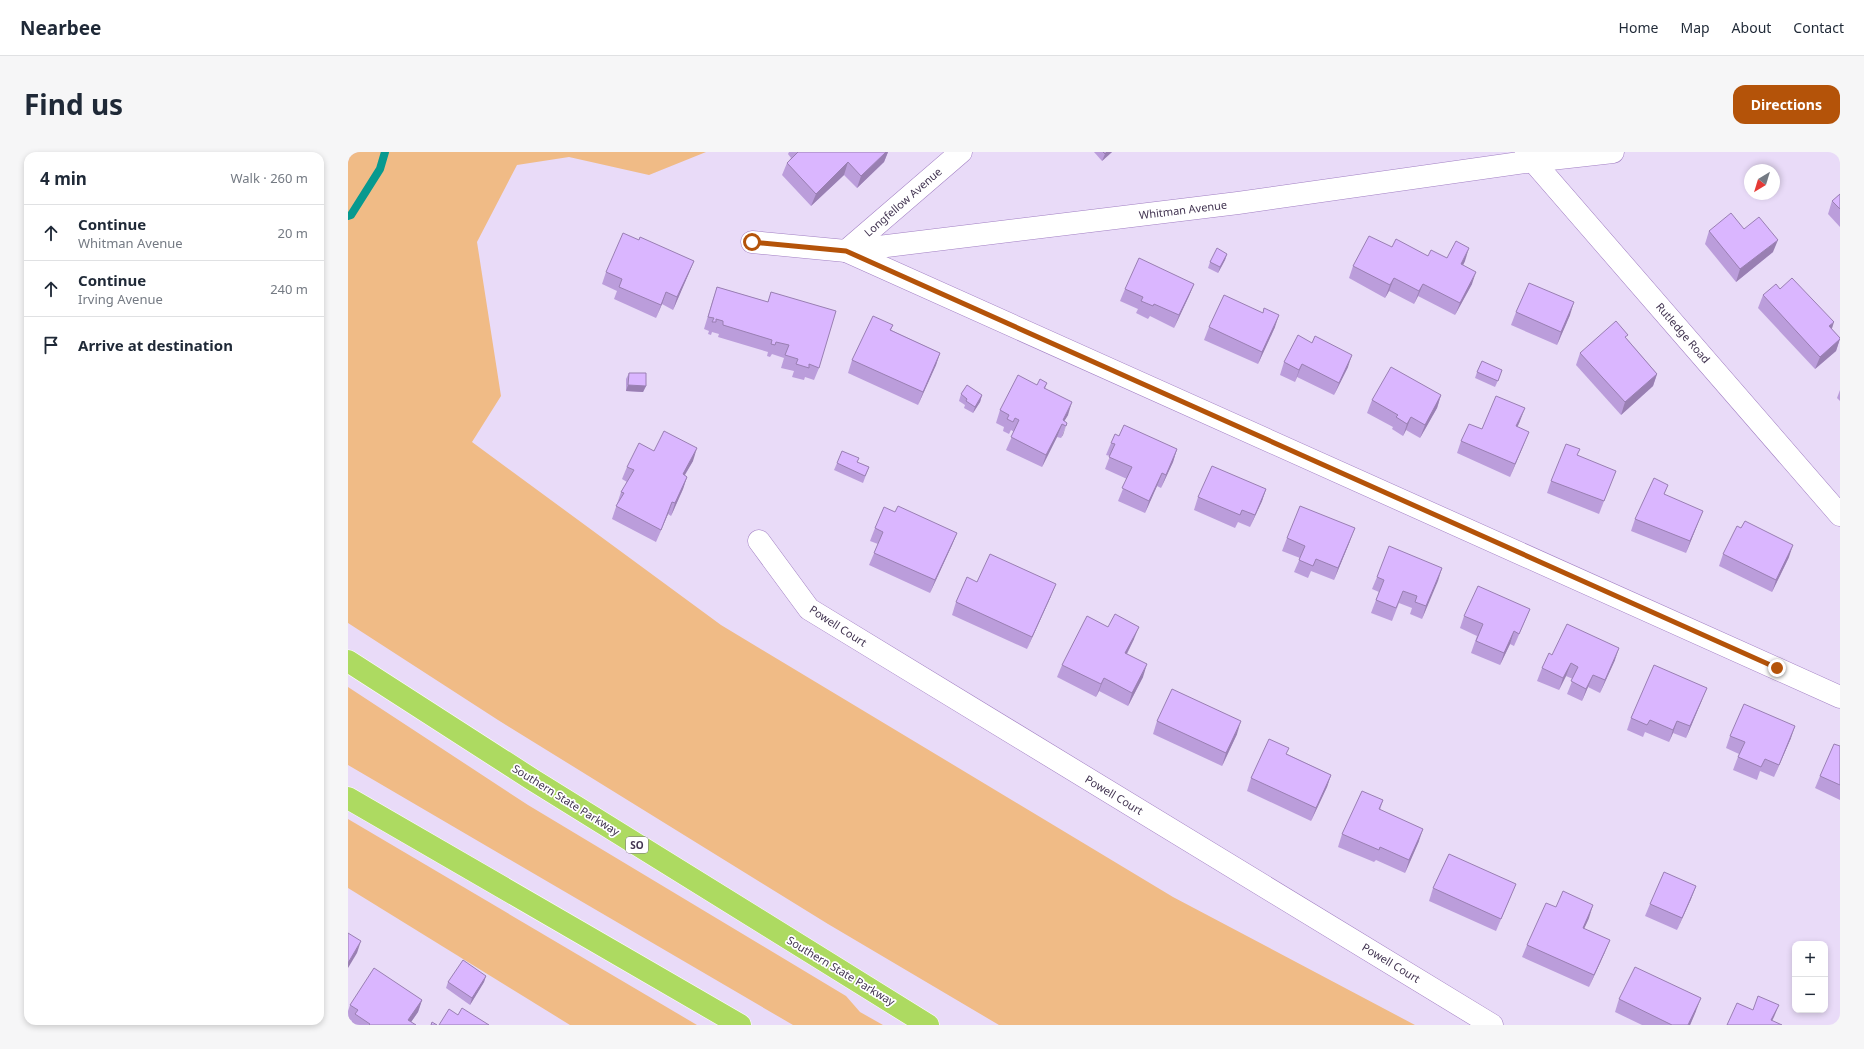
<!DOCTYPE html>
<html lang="en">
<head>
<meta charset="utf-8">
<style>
	:root { --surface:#fff; --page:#f6f6f7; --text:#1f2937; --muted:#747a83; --line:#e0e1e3; --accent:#b45309 }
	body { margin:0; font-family:"Noto Sans",sans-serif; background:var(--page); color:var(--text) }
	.controls { position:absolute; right:12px; bottom:12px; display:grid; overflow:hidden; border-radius:8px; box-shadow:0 2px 6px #0003 }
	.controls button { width:36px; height:36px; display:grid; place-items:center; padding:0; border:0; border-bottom:1px solid var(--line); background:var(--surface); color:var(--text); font:20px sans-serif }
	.compass { position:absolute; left:1396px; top:12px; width:36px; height:36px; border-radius:50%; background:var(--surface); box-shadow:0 2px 6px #0003; rotate:218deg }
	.stop { position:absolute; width:12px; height:12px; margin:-9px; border:3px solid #b45309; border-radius:50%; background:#fff }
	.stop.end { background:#b45309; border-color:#fff; box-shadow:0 1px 4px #0008 }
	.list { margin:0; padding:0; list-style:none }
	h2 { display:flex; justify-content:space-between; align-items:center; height:52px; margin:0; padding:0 16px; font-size:17px }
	h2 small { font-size:13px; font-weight:400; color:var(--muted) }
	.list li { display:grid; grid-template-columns:26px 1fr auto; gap:12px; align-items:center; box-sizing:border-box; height:56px; padding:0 16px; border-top:1px solid var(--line) }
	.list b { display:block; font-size:15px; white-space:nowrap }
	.list p { margin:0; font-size:13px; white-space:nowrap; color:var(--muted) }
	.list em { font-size:13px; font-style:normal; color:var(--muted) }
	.icon { flex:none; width:22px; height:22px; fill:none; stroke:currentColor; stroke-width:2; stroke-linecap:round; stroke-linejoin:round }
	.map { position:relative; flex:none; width:1492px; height:873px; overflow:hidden; border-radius:12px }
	header { display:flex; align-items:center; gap:24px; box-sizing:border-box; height:56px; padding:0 20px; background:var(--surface); border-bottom:1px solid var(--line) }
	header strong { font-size:19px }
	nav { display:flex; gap:22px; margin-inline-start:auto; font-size:14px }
	.intro { display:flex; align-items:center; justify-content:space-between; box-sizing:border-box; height:96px; padding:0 24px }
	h1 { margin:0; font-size:28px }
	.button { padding:10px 18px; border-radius:12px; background:var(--accent); color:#fff; font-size:14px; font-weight:700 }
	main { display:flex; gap:24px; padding:0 24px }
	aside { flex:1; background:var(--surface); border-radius:12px; box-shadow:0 2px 6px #0003 }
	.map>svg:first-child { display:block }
	.green { fill:#f0bb86 }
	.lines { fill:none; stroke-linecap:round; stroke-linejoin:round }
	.stream { stroke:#07998f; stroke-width:8 }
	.minor-casing { stroke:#a17fc3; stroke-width:23 }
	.highway-casing { stroke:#fff; stroke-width:23 }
	.minor { stroke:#fff; stroke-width:22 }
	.highway { stroke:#adda61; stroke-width:22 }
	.wall { fill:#bb9ddb }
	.shaded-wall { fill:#997fb2 }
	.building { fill:#dab6ff; stroke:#997fb2 }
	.route { stroke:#b45309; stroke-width:5 }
	.labels { text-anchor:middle; stroke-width:3.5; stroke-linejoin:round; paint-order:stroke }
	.shield { fill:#fff; stroke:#7b7185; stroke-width:1 }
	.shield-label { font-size:10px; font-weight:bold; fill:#423451 }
	.street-label { font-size:11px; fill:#423451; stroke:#fff }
</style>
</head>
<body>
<header>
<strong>Nearbee</strong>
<nav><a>Home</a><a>Map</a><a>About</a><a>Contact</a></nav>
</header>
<div class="intro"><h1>Find us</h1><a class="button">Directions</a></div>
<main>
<aside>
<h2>4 min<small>Walk · 260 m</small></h2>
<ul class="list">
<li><svg class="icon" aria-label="ahead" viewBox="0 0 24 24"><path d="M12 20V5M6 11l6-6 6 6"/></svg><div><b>Continue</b><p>Whitman Avenue</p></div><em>20 m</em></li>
<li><svg class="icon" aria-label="ahead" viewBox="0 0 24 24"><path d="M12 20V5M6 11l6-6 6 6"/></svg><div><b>Continue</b><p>Irving Avenue</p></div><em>240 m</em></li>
<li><svg class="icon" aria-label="arrive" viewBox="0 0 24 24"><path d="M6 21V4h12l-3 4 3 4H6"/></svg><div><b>Arrive at destination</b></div></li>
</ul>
</aside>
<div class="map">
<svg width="1492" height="873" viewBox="0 0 1492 873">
	<rect width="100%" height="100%" fill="#e9dbf8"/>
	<!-- green -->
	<g class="green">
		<path d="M0,0h358l-57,23 -80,-18 -52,8 -40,77 24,154 -29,46 249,183 452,272 242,128h-416l-171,-101 -330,-204 -150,-97z"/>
		<path d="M0,535l180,118 318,191 14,16 23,13h-90l-445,-260z"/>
		<path d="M0,667l349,206h-127l-222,-137z"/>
	</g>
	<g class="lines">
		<!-- stream -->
		<path class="stream" d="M0,64l3,-1 29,-46 5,-17"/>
		<!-- minor casing -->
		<g class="minor-casing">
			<g id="minor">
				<path d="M613,0l-115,99 994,446"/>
				<path d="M1178,1l314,362"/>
				<path d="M404,90l94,9 392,-48 295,-42 80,-9"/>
				<path d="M411,389l50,68 683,416"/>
			</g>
		</g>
		<!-- highway casing -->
		<g class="highway-casing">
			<g id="highway">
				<path d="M0,509l185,119 395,245"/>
				<path d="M0,646l392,227"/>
			</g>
		</g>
		<!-- minor -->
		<use href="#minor" class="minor"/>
		<!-- highway -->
		<use href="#highway" class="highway"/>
	</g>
	<!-- wall -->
	<g class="wall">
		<path d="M441,0h99l-4,10 -27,26 -13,-13 -33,31 -29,-31 5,-12 4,-5 -3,-4z"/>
		<path d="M746,0h18l-10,9z"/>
		<path d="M1492,42v33l-12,-13 4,-13z"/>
		<path d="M1396,77l29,23 -37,30 -31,-38 4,-13z"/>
		<path d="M291,88l55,21 -5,12 -16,37 -11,-6 -6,14 -42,-19 3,-8 -15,-7 4,-12z"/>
		<path d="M1044,95l36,9 37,5 -2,4 9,19 -17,31 -37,-19 -4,8 -25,-13 -4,7 -36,-20 4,-12z"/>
		<path d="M879,102l-2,6 -7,13 -10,-5 2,-6z"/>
		<path d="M846,132l-5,12 -15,32 -24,-12 -2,3 -12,-6 2,-4 -18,-8 5,-12z"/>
		<path d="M369,135l51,15 3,-10 48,76 -5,12 -9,-3 -1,3 -12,-3 2,-6 -13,-3 3,-10 -12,-4 -2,3 -3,-1 1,-4 -50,-15 1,-3 -7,-2 -1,3 -3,-1 1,-3 -5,-2 9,-30z"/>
		<path d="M1432,137l52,40 8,9 -4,13 -21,18 -57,-61 5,-13z"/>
		<path d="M1168,160l54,3 -13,30 -46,-20z"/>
		<path d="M915,161l12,14 -17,37 -54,-24 5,-13z"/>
		<path d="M545,173l-2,5 49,23 -4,12 -18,40 -70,-32 4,-13z"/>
		<path d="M1279,187l30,35 -4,12 -32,29 -45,-50 4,-12z"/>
		<path d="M936,210l64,5 -14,28 -37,-18 -2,5 -15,-7z"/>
		<path d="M1129,220l23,4 -5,11 -20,-9z"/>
		<path d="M281,221l17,13 -3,6 -17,-1v-12z"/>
		<path d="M699,231l-2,6 23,26 -4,6 3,2 -6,15 -4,-1 -15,30 -36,-17 8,-18 -3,-2 -2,4 -6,-3 1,-4 -8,-4 4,-13 37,-25z"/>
		<path d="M1492,238v11l-3,-3z"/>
		<path d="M613,242l21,1 -2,7 -7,11 -9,-5 1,-3 -6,-4z"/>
		<path d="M1093,243l-4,13 -17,30 -14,-8 -3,6 -11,-7 1,-2 -26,-14 5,-13z"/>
		<path d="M1172,269l-3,6 7,17 -14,33 -53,-24 4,-12 21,-12z"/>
		<path d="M771,284l58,13 -4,13 -12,26 -4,-2 -12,27 -27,-12 9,-22 -22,-10 5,-13 -4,-1 5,-12z"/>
		<path d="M306,299l39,10 -8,14 2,2 -4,12 -12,27 -3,-2 -12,28 -44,-23 9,-27 6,-10 -5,-3 5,-12z"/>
		<path d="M1229,303l34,28 -12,31 -52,-21 4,-12z"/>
		<path d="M509,310l12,5 -6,16 -29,-13 3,-7z"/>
		<path d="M1320,333l-4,9 34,29 -12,30 -55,-22 4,-12z"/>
		<path d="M918,337l-4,12 -12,26 -12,-5 -3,6 -41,-18 4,-13z"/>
		<path d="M547,360l62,21 -5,12 -22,48 -61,-28 9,-21 -8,-3 5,-13z"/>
		<path d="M939,386l63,3 -16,39 -23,-9 -3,7 -14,-6 6,-14 -18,-7z"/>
		<path d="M1375,402l66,3 -17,35 -53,-26z"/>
		<path d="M1094,416l-20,51 -12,-5 2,-6 -13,-5 -7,18 -21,-8 8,-21 -7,-3 5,-12z"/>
		<path d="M629,430l74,14 -24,53 -75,-34 4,-13z"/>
		<path d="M1182,457l-5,12 -11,25 -4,-2 -10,21 -29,-12 6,-17 -17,-8 4,-12z"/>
		<path d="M760,475l26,12 -7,15 16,23 -15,29 -29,-15 -3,6 -39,-20 5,-12z"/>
		<path d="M1204,503l63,5 -15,33 -12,-6 -6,14 -15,-7 6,-15 -7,-3 -7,14 -22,-9 5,-13z"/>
		<path d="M1354,548l-16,38 -13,-5 -4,9 -24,-10 -2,5 -16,-7 4,-12z"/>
		<path d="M809,569l80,13 -15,32 -69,-32z"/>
		<path d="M1382,584l61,2 -17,39 -14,-6 -3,9 -24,-10 6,-16 -13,-6z"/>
		<path d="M1492,594v54l-25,-12 5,-12z"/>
		<path d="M939,602l44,21 -4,12 -16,34 -64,-30 4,-13z"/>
		<path d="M1035,648l-3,10 39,31 -14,32 -29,-13 -2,2 -36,-15 4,-13z"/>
		<path d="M1348,734l-5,13 -14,31 -32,-14 5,-12z"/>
		<path d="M1085,736l78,8 -15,35 -67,-30z"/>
		<path d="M1241,766l-5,10 21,24 -16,35 -67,-30 5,-12z"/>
		<path d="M138,824l-2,6 -14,23 -24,-17 2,-6z"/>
		<path d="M1271,847l77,12 -6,14h-48l-27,-13z"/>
		<path d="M74,848l-4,12 -7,10 5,3h-65l1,-4 -4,-3v-7l2,-6z"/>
	</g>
	<!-- shaded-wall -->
	<g class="shaded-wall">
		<path d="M538,0h2l-4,10 -27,26 4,-12z"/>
		<path d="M759,0h5l-10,9 3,-7z"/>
		<path d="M500,10l-4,13 -33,31 5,-12z"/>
		<path d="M1430,88l-5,12 -37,30 4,-13z"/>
		<path d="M1121,96l-4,13 -8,16 4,-13z"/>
		<path d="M879,102l-2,6 -7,13 2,-6z"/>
		<path d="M346,109l-5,12 -16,37 4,-13z"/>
		<path d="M1128,120l-4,12 -17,31 5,-12z"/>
		<path d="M1046,126l-5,13 -4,7 5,-13z"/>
		<path d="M846,132l-5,12 -15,32 5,-13z"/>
		<path d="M1075,132l-5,12 -4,8 5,-13z"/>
		<path d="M318,140l-4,12 -6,14z"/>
		<path d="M1226,150l-4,13 -13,30 4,-13z"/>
		<path d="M931,163l-4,12 -17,37 4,-12z"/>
		<path d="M1486,170l-4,13 -1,-9z"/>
		<path d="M1492,187l-4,12 -21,18 5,-12z"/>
		<path d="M592,201l-4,12 -18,40 5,-13z"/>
		<path d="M1004,203l-4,12 -14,28 5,-12z"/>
		<path d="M954,212l-5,13 -2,5 4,-12z"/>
		<path d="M1309,222l-4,12 -32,29 4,-13z"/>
		<path d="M280,233l18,1 -3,6 -17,-1z"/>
		<path d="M634,243l-2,7 -7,11 2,-6z"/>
		<path d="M1093,243l-4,13 -17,30 5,-13z"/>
		<path d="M724,250l-4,13 -6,10v-1l-5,13 -15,30 4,-12z"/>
		<path d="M1177,256l-5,13 -8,18 4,-13z"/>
		<path d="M1063,265l-5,13 -3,6 4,-12z"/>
		<path d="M719,271l-4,12 -2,3 5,-12z"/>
		<path d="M1181,280l-5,12 -14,33 5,-13z"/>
		<path d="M349,296l-4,13 -15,25 5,-12z"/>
		<path d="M829,297l-4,13 -12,26 5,-13z"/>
		<path d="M814,321l-5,13 -12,27 4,-12z"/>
		<path d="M339,325l-4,12 -12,27 4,-13z"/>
		<path d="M918,337l-4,12 -12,26 5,-12z"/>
		<path d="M324,350l-4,12 -12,28 5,-12z"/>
		<path d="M1355,359l-5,12 -12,30 4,-12z"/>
		<path d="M1007,376l-5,13 -16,39 4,-12z"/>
		<path d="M609,381l-5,12 -22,48 5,-13z"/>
		<path d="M1445,393l-4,12 -17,35 4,-12z"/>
		<path d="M1094,416l-4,13 -16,38 4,-13z"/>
		<path d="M708,432l-5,12 -24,53 5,-12z"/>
		<path d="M791,475l-5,12 -13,26 4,-12z"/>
		<path d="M1166,479l-4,13 -10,21 4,-12z"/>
		<path d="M1271,496l-4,12 -15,33 5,-13z"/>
		<path d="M1223,511l-5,13 -7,14 4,-12z"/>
		<path d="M799,512l-4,13 -15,29 4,-13z"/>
		<path d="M1245,523l-5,12 -6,14 4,-12z"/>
		<path d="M756,526l-5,13 -3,6 5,-13z"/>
		<path d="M1359,536l-5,12 -16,38 4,-12z"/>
		<path d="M893,569l-4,13 -15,32 4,-13z"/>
		<path d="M1329,569l-4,12 -4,9 4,-12z"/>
		<path d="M1447,574l-4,12 -17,39 5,-12z"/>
		<path d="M983,623l-4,12 -16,34 5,-13z"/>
		<path d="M1075,677l-4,12 -14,32 4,-13z"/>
		<path d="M1348,734l-5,13 -14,31 5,-12z"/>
		<path d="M1245,753l-4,13 -10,22 4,-12z"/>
		<path d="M1262,788l-5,12 -16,35 5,-12z"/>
		<path d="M13,789l-4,12 -9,15v-5z"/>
		<path d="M138,824l-2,6 -14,23 2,-7z"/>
		<path d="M1353,846l-5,13 -6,14h-2z"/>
		<path d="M74,848l-4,12 -9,13 -1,-5z"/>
		<path d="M1431,853l-5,12 -4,8 1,-5z"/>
	</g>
	<!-- building -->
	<g class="building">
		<path d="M450,0h88l-25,24 -13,-14 -32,32 -29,-31z"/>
		<path d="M755,0h4l-2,2z"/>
		<path d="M1492,42v15l-8,-8z"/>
		<path d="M1383,61l13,16 15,-12 19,23 -38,29 -31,-38z"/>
		<path d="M275,81l16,7 1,-3 54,24 -17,36 -11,-5 -5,13 -42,-18 3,-8 -16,-7z"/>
		<path d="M1021,84l23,11 4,-8 32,17 3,-6 16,8 9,-17 13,7 -8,16 15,8 -16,31 -37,-19 -4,7 -25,-13 -4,7 -37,-19z"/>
		<path d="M869,96l10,6 -7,13 -10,-5z"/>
		<path d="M791,106l55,26 -15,31 -25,-11 -1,2 -12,-5 2,-4 -18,-8z"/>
		<path d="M1444,126l42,44 -5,4 11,12v1l-20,18 -57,-62 13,-11 4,5z"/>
		<path d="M1181,131l45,19 -13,30 -45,-20z"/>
		<path d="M369,135l51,15 3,-10 65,19 -17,57 -10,-4v4l-13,-4 2,-5 -13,-4 4,-10 -13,-3 -1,3 -4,-1 1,-4 -49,-15v-4l-7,-2v3h-4l2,-4 -6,-1z"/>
		<path d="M876,143l39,18 1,-5 15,7 -17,37 -53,-25z"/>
		<path d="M525,164l20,9 -3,5 50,23 -17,39 -71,-32z"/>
		<path d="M1268,169l12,14 -3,2 32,37 -32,28 -45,-49z"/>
		<path d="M950,183l14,8 3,-7 37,19 -13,28 -37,-19 -3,6 -15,-8z"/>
		<path d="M1134,209l20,9 -4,11 -21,-9z"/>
		<path d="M1043,215l50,28 -16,30 -14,-8 -4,7 -11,-7 2,-2 -26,-15z"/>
		<path d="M281,221h17v13l-18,-1z"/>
		<path d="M670,223l19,10 3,-6 7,4 -3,5 28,14 -9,18 4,3 -1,3 -4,-2 -16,31 -35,-18 8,-17 -4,-2 -2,4 -6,-3 2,-4 -9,-5z"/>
		<path d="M619,233l15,10 -7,12 -9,-6 1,-2 -6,-5z"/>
		<path d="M1148,244l29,12 -9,18 13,6 -14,32 -54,-23 8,-17 13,5z"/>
		<path d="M776,273l53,24 -11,26 -4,-2 -13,28 -27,-13 10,-21 -23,-10 6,-13 -4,-1 4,-9 4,2z"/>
		<path d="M316,279l33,17 -14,26 4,3 -12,26 -3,-1 -11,28 -45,-24 8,-13 -3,-1 13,-22 -7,-3 12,-24 15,8z"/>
		<path d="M1218,292l14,5 -3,6 39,16 -12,30 -53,-20z"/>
		<path d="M494,299l17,7 -2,4 12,5 -4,9 -28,-13z"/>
		<path d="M864,314l54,23 -11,26 -13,-5 -2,5 -42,-18z"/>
		<path d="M1306,326l14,7 -4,9 39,17 -13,30 -55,-22z"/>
		<path d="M550,354l59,27 -22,47 -61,-27 9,-21 -8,-4 9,-21 11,5z"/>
		<path d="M952,354l55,22 -17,40 -22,-9 -3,7 -14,-6 6,-14 -18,-8z"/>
		<path d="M1397,369l48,24 -17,35 -53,-26 14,-28 4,2z"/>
		<path d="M1041,394l53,22 -16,38 -11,-4 2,-6 -14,-5 -7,17 -20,-8 8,-20 -7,-3z"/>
		<path d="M642,402l66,30 -24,53 -76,-35 11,-25 10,5z"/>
		<path d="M1130,434l52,23 -11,25 -5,-3 -10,22 -28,-12 7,-17 -19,-8z"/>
		<path d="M767,462l24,13 -14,26 22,11 -15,29 -28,-15 -3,6 -39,-19 25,-49 21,11z"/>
		<path d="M1219,472l52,24 -14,32 -12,-5 -7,14 -15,-8 7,-14 -7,-4 -8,15 -21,-10 7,-15 3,2z"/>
		<path d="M1306,513l53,23 -17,38 -13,-5 -4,9 -23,-10 -3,5 -16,-7z"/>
		<path d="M824,537l69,32 -15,32 -69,-32z"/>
		<path d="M1396,552l51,22 -16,39 -14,-6 -4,8 -23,-10 7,-15 -15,-6z"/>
		<path d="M921,587l20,9 -3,6 45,21 -15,33 -65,-30z"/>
		<path d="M1486,592l6,2v39l-20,-9z"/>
		<path d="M1014,639l21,9 -4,9 44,20 -14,31 -29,-13 -1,3 -37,-16z"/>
		<path d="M1101,702l67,30 -15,35 -68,-31z"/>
		<path d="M1316,720l32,14 -14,32 -32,-14z"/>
		<path d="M1215,739l30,14 -10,23 27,12 -16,35 -67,-30 19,-42 10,4z"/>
		<path d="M0,781l13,8 -13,22z"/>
		<path d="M115,808l23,16 -14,22 -24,-16z"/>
		<path d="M1287,815l66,31 -13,27h-16l-53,-26z"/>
		<path d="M26,816l48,32 -14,20 8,5h-47l1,-1 -15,-10 3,-4 -8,-5z"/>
		<path d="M1410,844l21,9 -8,15 11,5h-55l10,-22 16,7z"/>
		<path d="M114,856l27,17h-50l10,-16 9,6z"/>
		<path d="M84,870l5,3h-6z"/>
	</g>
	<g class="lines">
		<!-- route -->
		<path class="route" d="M404,90l94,9 931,417"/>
	</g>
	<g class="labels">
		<!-- shield labels -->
		<rect class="shield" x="278" y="685" width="22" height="16" rx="3"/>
		<g class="shield-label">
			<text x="289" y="697">SO</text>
		</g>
		<!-- street labels -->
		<g class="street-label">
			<text transform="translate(555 50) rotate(-41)" y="4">Longfellow Avenue</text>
			<text transform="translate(835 58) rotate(-7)" y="4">Whitman Avenue</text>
			<text transform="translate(1335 181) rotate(49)" y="4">Rutledge Road</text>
			<text transform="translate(490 474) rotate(33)" y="4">Powell Court</text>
			<text transform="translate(766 643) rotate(31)" y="4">Powell Court</text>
			<text transform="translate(218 648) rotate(32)" y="4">Southern State Parkway</text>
			<text transform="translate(1043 811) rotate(31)" y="4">Powell Court</text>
			<text transform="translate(493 819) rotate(31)" y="4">Southern State Parkway</text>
		</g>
	</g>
</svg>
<div class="controls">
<button>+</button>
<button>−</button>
</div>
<svg class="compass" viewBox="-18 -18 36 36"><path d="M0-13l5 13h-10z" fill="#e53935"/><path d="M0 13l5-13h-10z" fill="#747a83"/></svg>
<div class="stop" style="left:404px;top:90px"></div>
<div class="stop end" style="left:1429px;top:516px"></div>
</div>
</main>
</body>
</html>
